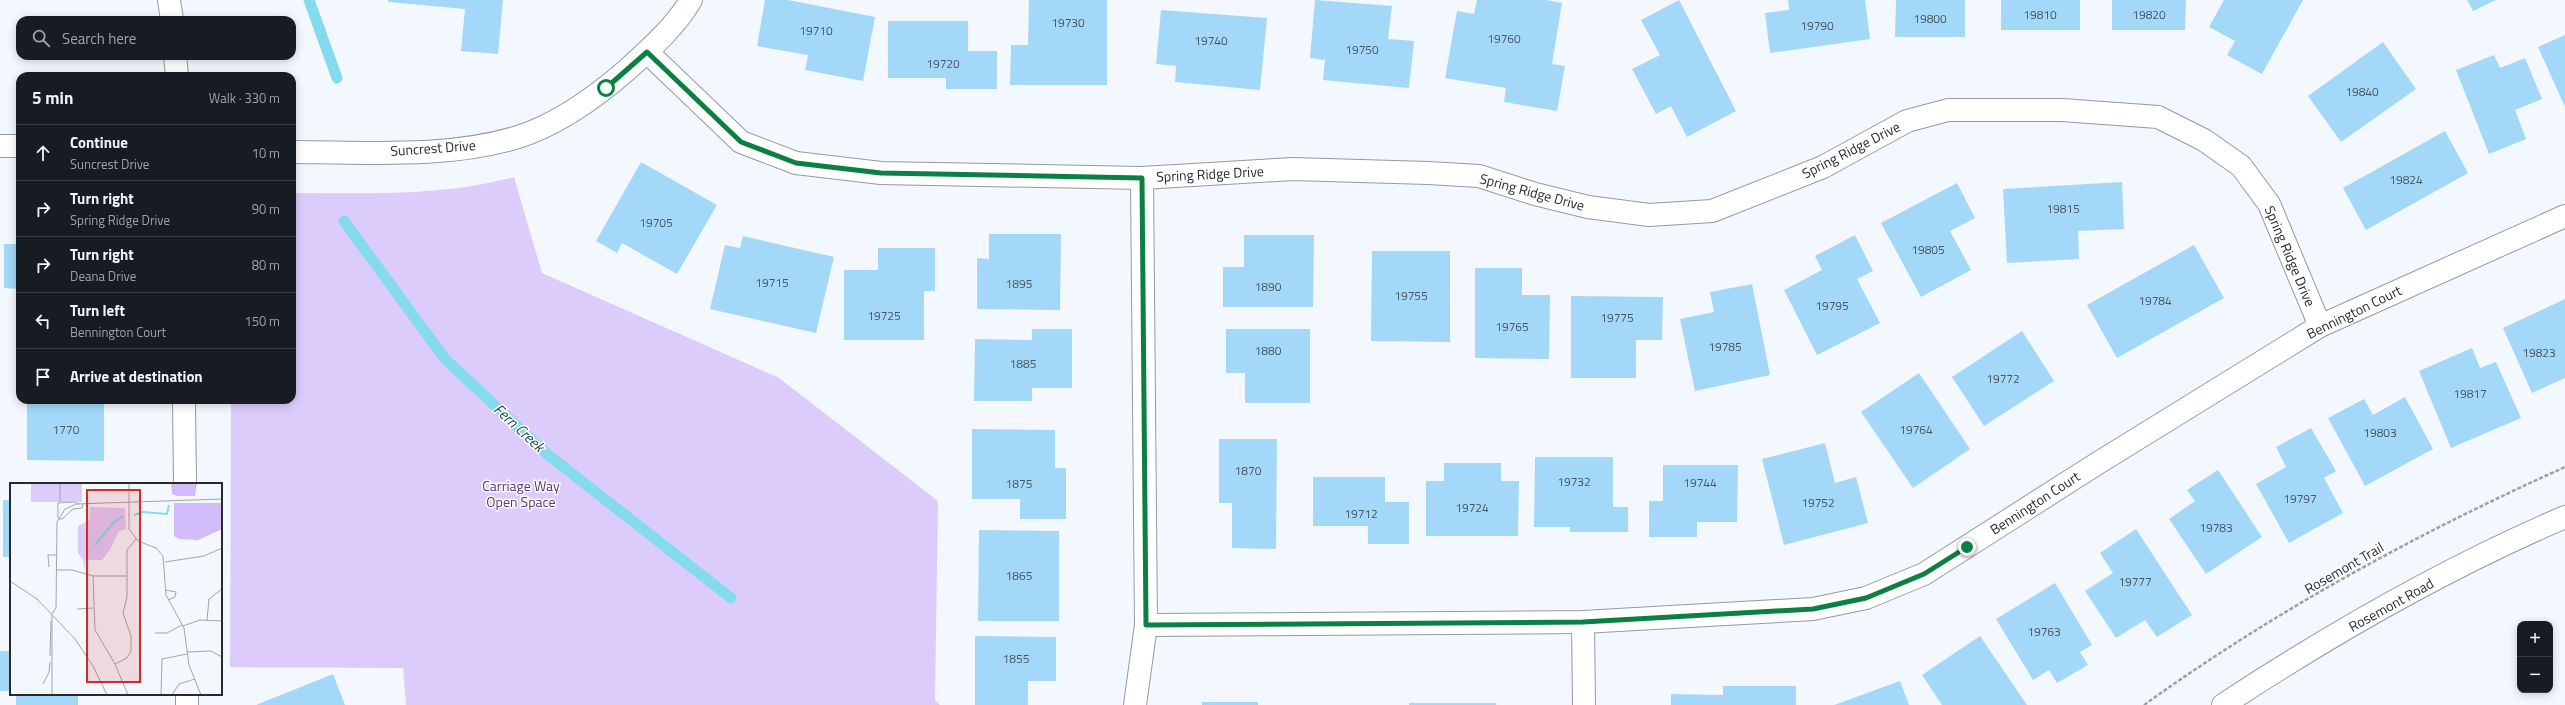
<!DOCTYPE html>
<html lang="en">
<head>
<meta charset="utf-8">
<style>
	:root { --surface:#171b24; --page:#242831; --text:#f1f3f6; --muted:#9ea1a6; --line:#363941 }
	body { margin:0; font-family:"Titillium Web",sans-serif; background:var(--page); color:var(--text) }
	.controls { position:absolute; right:12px; bottom:12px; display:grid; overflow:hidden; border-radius:8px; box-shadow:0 2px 10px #0003 }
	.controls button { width:36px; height:36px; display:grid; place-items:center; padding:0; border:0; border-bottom:1px solid var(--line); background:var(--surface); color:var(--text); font:20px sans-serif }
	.stop { position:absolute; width:12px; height:12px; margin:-9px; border:3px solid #0b8043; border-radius:50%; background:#fff }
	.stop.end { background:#0b8043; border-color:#fff; box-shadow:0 1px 4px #0008 }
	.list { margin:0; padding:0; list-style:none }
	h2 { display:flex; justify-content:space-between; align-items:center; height:52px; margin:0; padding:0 16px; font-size:17px }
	h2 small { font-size:13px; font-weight:400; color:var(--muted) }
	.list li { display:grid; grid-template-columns:26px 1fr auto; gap:12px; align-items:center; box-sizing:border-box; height:56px; padding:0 16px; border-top:1px solid var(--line) }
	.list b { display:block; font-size:15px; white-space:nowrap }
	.list p { margin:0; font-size:13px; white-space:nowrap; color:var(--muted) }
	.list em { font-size:13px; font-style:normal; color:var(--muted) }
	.icon { flex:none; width:22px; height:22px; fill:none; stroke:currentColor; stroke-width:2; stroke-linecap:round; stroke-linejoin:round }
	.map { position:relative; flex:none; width:2565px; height:705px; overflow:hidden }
	.search { position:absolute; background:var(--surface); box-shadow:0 2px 10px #0003; left:16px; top:16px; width:280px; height:44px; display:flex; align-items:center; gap:10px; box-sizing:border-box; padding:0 14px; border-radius:12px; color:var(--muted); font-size:15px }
	.panel { position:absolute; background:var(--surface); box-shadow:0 2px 10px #0003; left:16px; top:72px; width:280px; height:332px; border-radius:12px }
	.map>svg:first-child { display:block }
	.green { fill:#dcccfb }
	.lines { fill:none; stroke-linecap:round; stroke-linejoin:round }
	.stream { stroke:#84dbee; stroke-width:11 }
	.building { fill:#a4d8f8 }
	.minor-casing { stroke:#969aa0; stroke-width:24 }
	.major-casing { stroke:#969aa0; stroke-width:24 }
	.path { stroke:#9da1a5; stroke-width:2.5; stroke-dasharray:4 2; stroke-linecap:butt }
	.minor { stroke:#fff; stroke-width:22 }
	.major { stroke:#fff; stroke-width:22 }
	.route { stroke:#0b8043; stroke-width:5 }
	.labels { text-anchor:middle; stroke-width:3; stroke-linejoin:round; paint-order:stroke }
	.number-label { font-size:12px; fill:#47565f }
	.street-label { font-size:14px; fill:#282a2c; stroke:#fff }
	.park-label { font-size:14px; fill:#54357c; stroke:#fff }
	.water-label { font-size:15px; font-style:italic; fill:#1b444c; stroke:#fff }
	.inset-river { fill:none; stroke:#84dbee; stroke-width:2 }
	.inset-road { fill:none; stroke:#a2a6aa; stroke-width:1 }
	.view { fill:#d62828; fill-opacity:0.15; stroke:#d62828; stroke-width:2 }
	.inset-edge { fill:none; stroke:#282a2c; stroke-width:2 }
</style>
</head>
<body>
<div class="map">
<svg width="2565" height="705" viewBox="0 0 2565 705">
	<rect width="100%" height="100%" fill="#f3f8fe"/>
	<!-- green -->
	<path class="green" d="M514,177l28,96 237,105 159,123 -3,199 5,5h-534l-3,-37 -173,-1 1,-267h61v-207c75,0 149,4 222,-16z"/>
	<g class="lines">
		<!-- stream -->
		<g class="stream">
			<path d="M309,0l28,78"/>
			<path d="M344,221l101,138 102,95 184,144"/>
		</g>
	</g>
	<!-- building -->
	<g class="building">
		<path d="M388,0h115l-5,54 -37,-3 4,-42 -77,-7z"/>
		<path d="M765,0h23l87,17 -12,64 -58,-11 3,-15 -51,-9z"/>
		<path d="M1029,0h78v85h-97l1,-40h17z"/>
		<path d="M1315,0l77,6 -4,33 26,2 -5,47 -86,-8 2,-20 -15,-2z"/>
		<path d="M1477,0h69l16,3 -10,61 13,2 -8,45 -53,-9 2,-14 -61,-10 12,-67 17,3z"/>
		<path d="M1679,0l57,111 -49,26 -16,-31 -15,8 -24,-45 28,-14 -19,-35z"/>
		<path d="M1788,0h77l5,39 -100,14 -5,-40 24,-3z"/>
		<path d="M1896,0h69v37h-70z"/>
		<rect x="2001" y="0" width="79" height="30"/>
		<path d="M2112,0h74l-1,30h-73z"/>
		<path d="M2224,0h79l-41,74 -35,-19 8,-14 -26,-14z"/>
		<path d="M2467,0h29l-23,11z"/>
		<path d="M1161,10l106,8 -7,72 -85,-8 1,-16 -20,-2z"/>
		<path d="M888,21h80v30h29v38h-51v-11h-58z"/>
		<path d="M2565,35v72l-27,-60z"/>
		<path d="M2383,42l33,47 -75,53 -33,-46z"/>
		<path d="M2494,55l6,13 25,-10 17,41 -27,11 11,29 -37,15 -33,-84z"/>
		<path d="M2445,131l23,42 -102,57 -23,-42z"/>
		<path d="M641,162l76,43 -40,69 -55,-31 -5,10 -21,-12z"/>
		<path d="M2122,182l2,47 -46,2 1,28 -72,4 -4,-74z"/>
		<path d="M1957,183l18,35 -25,13 21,39 -50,27 -40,-74z"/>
		<path d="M989,234h72l-1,76 -83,-1v-51l12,1z"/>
		<path d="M1244,235h70l-1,72h-90v-40h21z"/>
		<path d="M1855,235l18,36 -16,8 23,44 -63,32 -33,-65 38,-20 -7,-14z"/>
		<path d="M743,236l91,21 -18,76 -106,-24 15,-64 15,3z"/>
		<path d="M4,244h16v45l-16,-1z"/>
		<path d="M2194,245l30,53 -107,60 -30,-53z"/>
		<path d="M878,248h57v43h-11v49h-80v-70h34z"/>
		<path d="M1372,251h78v91l-79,-1z"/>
		<path d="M1475,268h47v27h28l-1,64 -74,-1z"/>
		<path d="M1752,284l18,91 -75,16 -15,-72 34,-7 -4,-20z"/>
		<path d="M1571,296l92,1 -1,43h-26v38h-65z"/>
		<path d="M2565,299v79l-33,15 -29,-65z"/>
		<path d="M1032,329h40v59h-40v13h-58l1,-62 57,1z"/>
		<path d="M1226,329h84v74h-65v-30h-19z"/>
		<path d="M2022,331l32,50 -70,45 -32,-49z"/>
		<path d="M2472,348l8,20 16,-6 25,56 -70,30 -32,-77z"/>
		<path d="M1919,373l51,76 -57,39 -52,-76z"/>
		<path d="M2405,397l28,52 -68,37 -37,-68 36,-19 9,16z"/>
		<path d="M27,400h77v61l-77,-1z"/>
		<path d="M2311,428l25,43 -12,7 19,35 -54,30 -33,-59 30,-17 -10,-20z"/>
		<path d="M972,429l83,1v38h11v51h-46v-20h-48z"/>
		<path d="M1219,439h58l-1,110 -44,-1v-45h-13z"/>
		<path d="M1825,443l10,40 21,-6 12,46 -84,22 -22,-86z"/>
		<path d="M1535,457h78v50h15v25h-58v-5h-36z"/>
		<path d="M1444,463h57v18h18l-1,55h-92v-55h18z"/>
		<path d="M1663,465h75l-1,57h-40v15h-48v-36h14z"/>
		<path d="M2218,470l44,67 -56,37 -37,-55 26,-18 -8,-11z"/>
		<path d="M1313,477h72v25h24v42h-41v-18h-55z"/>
		<rect x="3" y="500" width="8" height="57"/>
		<path d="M2136,529l56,86 -35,22 -12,-17 -29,18 -31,-47 28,-18 -13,-20z"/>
		<path d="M979,530l80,1v90h-81z"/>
		<path d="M2055,583l37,62 -12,7 8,13 -31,18 -8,-13 -16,10 -37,-61z"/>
		<path d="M975,636l81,1v44h-28v24h-53z"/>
		<path d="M1980,636l47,69h-85l-20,-30z"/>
		<rect x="0" y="651" width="11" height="40"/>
		<path d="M333,674l12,31h-89z"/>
		<path d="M1900,681l9,24h-75z"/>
		<path d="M1723,686h73v19h-125v-11l52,1z"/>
		<rect x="16" y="694" width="62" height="11"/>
		<rect x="1202" y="702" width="56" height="3"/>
		<rect x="1409" y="703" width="87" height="2"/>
	</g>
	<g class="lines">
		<!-- minor casing -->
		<g class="minor-casing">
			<g id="minor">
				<path d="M169,0l3,20"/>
				<path d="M647,52l94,90 55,21 85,10 261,5 151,-9 135,4 51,3 56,18 53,13 61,8 63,-4 111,-44 84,-46 41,-11h114l96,7 46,23 37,26 28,38 51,122"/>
				<path d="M175,56l2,20"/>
				<path d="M0,146h20"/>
				<path d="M292,152c74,0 154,7 226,-15 41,-13 78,-40 110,-68 23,-21 47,-42 63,-69"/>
				<path d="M184,400l1,84"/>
				<path d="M1583,622l1,83"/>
				<path d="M1146,625l437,-3 230,-13 53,-11 58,-24 174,-111 222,-137 245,-110"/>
				<path d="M187,694v11"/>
				<path d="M1135,705l11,-80 -4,-447"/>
			</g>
		</g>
		<!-- major casing -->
		<g class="major-casing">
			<path id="major" d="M2223,705c108,-71 223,-137 342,-188"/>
		</g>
		<!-- path -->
		<path class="path" d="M2144,705c131,-94 274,-172 421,-238"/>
		<!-- minor -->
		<use href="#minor" class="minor"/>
		<!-- major -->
		<use href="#major" class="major"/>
	</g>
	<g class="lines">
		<!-- route -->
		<path class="route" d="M606,88l41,-36 94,90 55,21 85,10 261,5 4,447 437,-3 230,-13 53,-11 58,-24 43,-27"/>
	</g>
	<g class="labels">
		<!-- number labels -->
		<g class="number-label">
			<text x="2040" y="19">19810</text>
			<text x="2149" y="19">19820</text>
			<text x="1930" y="23">19800</text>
			<text x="1068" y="27">19730</text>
			<text x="1817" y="30">19790</text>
			<text x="816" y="35">19710</text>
			<text x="1504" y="43">19760</text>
			<text x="1211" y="45">19740</text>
			<text x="1362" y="54">19750</text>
			<text x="943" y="68">19720</text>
			<text x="2362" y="96">19840</text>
			<text x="2406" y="184">19824</text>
			<text x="2063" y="213">19815</text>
			<text x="656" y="227">19705</text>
			<text x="1928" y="254">19805</text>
			<text x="772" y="287">19715</text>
			<text x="1019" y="288">1895</text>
			<text x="1268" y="291">1890</text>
			<text x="1411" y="300">19755</text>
			<text x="2155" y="305">19784</text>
			<text x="1832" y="310">19795</text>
			<text x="884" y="320">19725</text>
			<text x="1617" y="322">19775</text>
			<text x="1512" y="331">19765</text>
			<text x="1725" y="351">19785</text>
			<text x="1268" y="355">1880</text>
			<text x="2539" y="357">19823</text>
			<text x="1023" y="368">1885</text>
			<text x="2003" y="383">19772</text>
			<text x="2470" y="398">19817</text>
			<text x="66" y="434">1770</text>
			<text x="1916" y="434">19764</text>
			<text x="2380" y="437">19803</text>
			<text x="1248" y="475">1870</text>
			<text x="1574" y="486">19732</text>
			<text x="1700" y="487">19744</text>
			<text x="1019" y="488">1875</text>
			<text x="2300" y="503">19797</text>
			<text x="1818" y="507">19752</text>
			<text x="1472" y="512">19724</text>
			<text x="1361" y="518">19712</text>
			<text x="2216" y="532">19783</text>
			<text x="1019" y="580">1865</text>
			<text x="2135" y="586">19777</text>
			<text x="2044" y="636">19763</text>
			<text x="1016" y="663">1855</text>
		</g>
		<!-- street labels -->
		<g class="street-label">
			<text transform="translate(433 148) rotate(-4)" y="5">Suncrest Drive</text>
			<text transform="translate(1851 150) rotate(-27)" y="5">Spring Ridge Drive</text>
			<text transform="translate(1210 174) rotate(-3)" y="5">Spring Ridge Drive</text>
			<text transform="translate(1532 192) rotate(15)" y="5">Spring Ridge Drive</text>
			<text transform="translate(2290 256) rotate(67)" y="5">Spring Ridge Drive</text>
			<text transform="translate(2354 312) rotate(-26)" y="5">Bennington Court</text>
			<text transform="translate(2035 503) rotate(-33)" y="5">Bennington Court</text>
			<text transform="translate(2344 568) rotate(-30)" y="5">Rosemont Trail</text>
			<text transform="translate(2391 605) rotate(-29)" y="5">Rosemont Road</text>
		</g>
		<!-- park labels -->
		<g class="park-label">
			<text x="521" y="491">Carriage Way<tspan x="521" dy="16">Open Space</tspan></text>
		</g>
		<!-- water labels -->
		<g class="water-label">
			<text transform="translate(519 428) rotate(43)" y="5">Fern Creek</text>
		</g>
	</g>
	<!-- overview -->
	<g transform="translate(10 483)">
		<rect width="212" height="212" fill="#f3f8fe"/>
		<path d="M21,0h51v19h-51zM80,24l35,1 1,21 -7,2 -8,17 -9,12h-15l-2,2v10l-2,-12 -5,-7v-27l12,-6z" fill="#dcccfb"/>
		<path d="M161,0h38v1l-12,-1 -2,13h-18l-5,-2zM164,20h48v26l-24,11 -19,-1 -5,-3z" fill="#d1bbf8"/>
		<path class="inset-river" d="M124,32l9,-3 24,2 2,-9M85,62l18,-22 10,-7"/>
		<path class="inset-road" d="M119,0v46l9,12 18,7 7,8 3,39 18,33 5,37 12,30M50,19v-19M48,35v-15l16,-1 5,2M48,36h4l11,-10 9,-1 1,-4M155,79l39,-6 18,-8M39,84l-1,-12h8M46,87h16l21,6h33M83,93l2,54 20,34 13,31M0,98l27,18 38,40 18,27 14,29M155,107l11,2 -1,5 -7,3M67,126l16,-1M42,131l4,-6 1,-86 8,-13 11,-5 146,-5M42,132v80M197,137l2,-21 13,-10M173,143l17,-6 22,1M145,150h12l15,-8M177,169l24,-1 11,6M40,173l1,-35M105,181l12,-6 4,-7v-15l-8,-23 4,-16v-47l9,-11M33,201l6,-12 1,-10M151,212l1,-36 25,-5M162,212l7,-11 16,-5"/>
		<path class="view" d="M77,7h53v192h-53z"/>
		<rect width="212" height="212" class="inset-edge"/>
	</g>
</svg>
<div class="controls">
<button>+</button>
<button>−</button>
</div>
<div class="stop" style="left:606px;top:88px"></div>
<div class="stop end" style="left:1967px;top:547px"></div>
<div class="search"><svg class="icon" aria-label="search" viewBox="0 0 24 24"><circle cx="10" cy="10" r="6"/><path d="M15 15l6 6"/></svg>Search here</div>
<section class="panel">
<h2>5 min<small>Walk · 330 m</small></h2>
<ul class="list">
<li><svg class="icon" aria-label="ahead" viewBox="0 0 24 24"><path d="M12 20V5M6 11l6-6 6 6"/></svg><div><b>Continue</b><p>Suncrest Drive</p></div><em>10 m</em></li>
<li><svg class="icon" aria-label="right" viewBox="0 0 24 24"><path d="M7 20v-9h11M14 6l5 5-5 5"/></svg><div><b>Turn right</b><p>Spring Ridge Drive</p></div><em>90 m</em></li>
<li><svg class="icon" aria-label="right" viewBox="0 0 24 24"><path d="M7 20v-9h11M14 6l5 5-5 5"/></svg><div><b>Turn right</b><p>Deana Drive</p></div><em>80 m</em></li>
<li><svg class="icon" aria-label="left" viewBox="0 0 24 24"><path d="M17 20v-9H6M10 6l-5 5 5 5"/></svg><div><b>Turn left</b><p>Bennington Court</p></div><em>150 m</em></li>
<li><svg class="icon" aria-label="arrive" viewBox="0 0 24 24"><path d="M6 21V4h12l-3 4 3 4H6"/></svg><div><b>Arrive at destination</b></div></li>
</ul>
</section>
</div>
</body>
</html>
